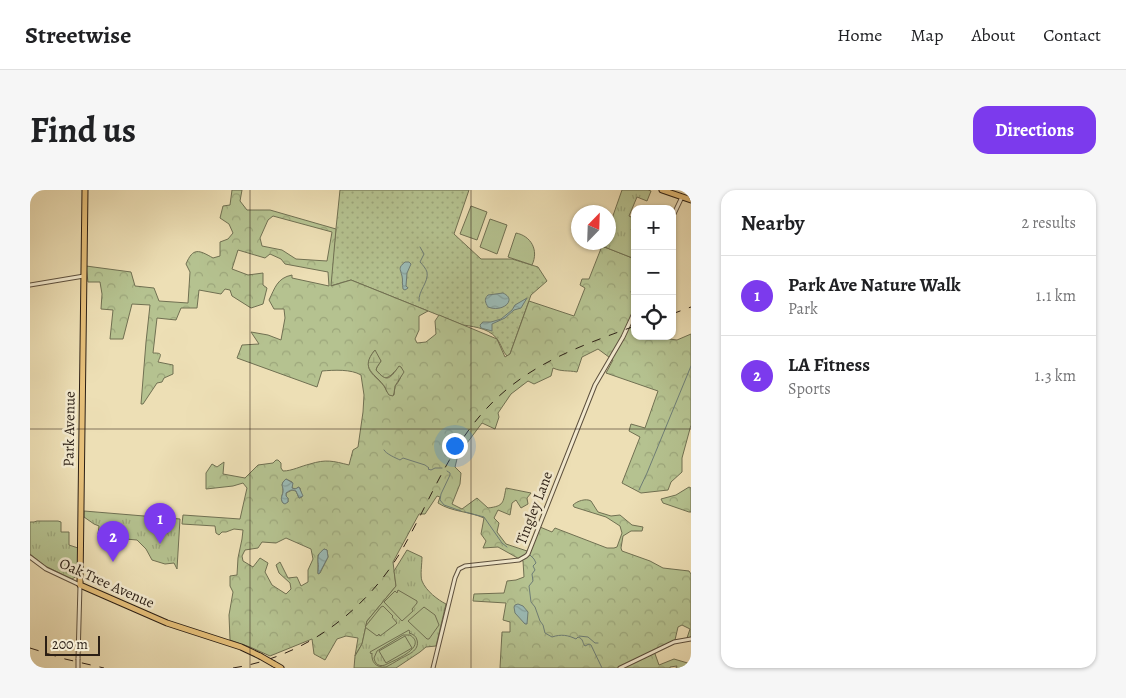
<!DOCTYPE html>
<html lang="en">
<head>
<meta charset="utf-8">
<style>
	:root { --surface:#fff; --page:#f6f6f6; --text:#202124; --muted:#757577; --line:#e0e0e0; --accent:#7c3aed }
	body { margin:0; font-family:Alegreya,serif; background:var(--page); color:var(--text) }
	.controls { position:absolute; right:15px; top:15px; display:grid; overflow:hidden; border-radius:10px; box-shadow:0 1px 4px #0004 }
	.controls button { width:45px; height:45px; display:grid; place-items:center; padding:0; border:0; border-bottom:1px solid var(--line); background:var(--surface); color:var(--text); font:25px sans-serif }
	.compass { position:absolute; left:541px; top:15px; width:45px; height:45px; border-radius:50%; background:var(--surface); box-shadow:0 1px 4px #0004; rotate:23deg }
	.scale { position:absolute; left:15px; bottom:12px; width:55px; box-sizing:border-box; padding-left:5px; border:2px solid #2b1f15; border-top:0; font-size:14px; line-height:18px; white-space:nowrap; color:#2b1f15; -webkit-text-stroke:4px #f3eacf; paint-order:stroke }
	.you { position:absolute; left:424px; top:255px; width:18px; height:18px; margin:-12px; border:4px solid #fff; border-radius:50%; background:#1a73e8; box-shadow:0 0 0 8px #1a73e833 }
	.badge { display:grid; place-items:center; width:32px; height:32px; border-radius:50%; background:var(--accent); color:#fff; font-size:16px; font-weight:700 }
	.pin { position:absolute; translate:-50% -41px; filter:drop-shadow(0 1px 2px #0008) }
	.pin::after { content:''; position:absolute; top:26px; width:18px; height:15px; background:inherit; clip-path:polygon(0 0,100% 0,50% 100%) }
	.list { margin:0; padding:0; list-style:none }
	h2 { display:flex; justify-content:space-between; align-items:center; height:65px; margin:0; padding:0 20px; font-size:21px }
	h2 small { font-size:16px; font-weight:400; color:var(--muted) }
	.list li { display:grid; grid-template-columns:32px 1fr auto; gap:15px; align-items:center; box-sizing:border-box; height:80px; padding:0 20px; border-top:1px solid var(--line) }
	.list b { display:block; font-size:19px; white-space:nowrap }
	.list p { margin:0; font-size:16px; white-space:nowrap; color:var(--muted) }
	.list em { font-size:16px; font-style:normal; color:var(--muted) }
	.icon { flex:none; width:28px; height:28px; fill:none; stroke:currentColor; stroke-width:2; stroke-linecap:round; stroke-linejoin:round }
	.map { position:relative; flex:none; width:661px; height:478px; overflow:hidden; border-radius:15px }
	header { display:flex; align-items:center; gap:30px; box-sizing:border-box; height:70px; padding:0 25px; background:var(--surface); border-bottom:1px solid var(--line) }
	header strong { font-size:24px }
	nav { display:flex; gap:28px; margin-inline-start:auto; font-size:18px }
	.intro { display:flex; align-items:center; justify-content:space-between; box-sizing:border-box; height:120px; padding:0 30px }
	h1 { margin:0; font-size:35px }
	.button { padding:12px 22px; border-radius:15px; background:var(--accent); color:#fff; font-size:18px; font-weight:700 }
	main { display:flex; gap:30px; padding:0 30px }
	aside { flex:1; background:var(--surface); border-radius:15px; box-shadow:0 1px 4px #0004 }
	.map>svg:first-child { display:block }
	.grass { fill:url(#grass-dots); stroke:#707052 }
	.forest { fill:url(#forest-crowns); stroke:#707052; fill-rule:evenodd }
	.wetland { fill:url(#wetland-marsh); stroke:#707052 }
	.park { fill:url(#park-tufts); stroke:#707052 }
	.pitch { fill:#b5c290; stroke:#707052; fill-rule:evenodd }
	.water { fill:url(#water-waves); stroke:#6e7d76 }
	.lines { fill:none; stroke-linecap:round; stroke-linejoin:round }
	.stream { stroke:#6e7d76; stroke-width:1 }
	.minor-casing { stroke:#5c4f3d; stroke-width:5 }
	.major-casing { stroke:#2b1f15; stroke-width:7 }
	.minor { stroke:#f3eacf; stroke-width:3 }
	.major { stroke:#e6c07a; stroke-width:5 }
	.rail { stroke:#2b1f15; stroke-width:1; stroke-dasharray:9 9; stroke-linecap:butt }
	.minor-bridge-casing { stroke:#5c4f3d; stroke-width:5; stroke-linecap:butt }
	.major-bridge-casing { stroke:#2b1f15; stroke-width:7; stroke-linecap:butt }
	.minor-bridge { stroke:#f3eacf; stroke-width:3 }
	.major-bridge { stroke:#e6c07a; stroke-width:5 }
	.grid { fill:none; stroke:#2b1f15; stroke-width:1; stroke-opacity:0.55 }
	.labels { text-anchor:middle; stroke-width:5; stroke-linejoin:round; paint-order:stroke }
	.street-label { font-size:15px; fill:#2b1f15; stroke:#f3eacf }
</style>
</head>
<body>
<header>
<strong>Streetwise</strong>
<nav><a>Home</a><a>Map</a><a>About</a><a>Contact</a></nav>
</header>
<div class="intro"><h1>Find us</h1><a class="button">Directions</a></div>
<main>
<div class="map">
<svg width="661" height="478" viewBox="0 0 661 478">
	<defs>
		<pattern id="grass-dots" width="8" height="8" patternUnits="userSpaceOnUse" patternTransform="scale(1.25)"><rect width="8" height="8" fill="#b5c290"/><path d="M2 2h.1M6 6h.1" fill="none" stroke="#9ca67b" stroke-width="1.8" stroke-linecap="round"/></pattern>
		<pattern id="forest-crowns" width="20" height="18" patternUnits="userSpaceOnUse" patternTransform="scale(1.25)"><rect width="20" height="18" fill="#b5c290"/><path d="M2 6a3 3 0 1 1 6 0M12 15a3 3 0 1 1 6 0" fill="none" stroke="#9ca67b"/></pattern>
		<pattern id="wetland-marsh" width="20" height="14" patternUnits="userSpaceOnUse" patternTransform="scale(1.25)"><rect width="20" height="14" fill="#b5c290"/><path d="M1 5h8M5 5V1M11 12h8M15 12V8" fill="none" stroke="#9ca67b"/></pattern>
		<pattern id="park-tufts" width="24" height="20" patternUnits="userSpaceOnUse" patternTransform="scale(1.25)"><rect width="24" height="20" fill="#b5c290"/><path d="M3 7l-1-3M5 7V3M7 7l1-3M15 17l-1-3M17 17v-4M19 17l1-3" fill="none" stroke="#9ca67b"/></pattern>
		<pattern id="water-waves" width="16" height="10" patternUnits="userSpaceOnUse" patternTransform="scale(1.25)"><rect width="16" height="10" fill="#9bbbb6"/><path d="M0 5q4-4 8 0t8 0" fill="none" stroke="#86a09c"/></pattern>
	</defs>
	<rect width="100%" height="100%" fill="#eddfb5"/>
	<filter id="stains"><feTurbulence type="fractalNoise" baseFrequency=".004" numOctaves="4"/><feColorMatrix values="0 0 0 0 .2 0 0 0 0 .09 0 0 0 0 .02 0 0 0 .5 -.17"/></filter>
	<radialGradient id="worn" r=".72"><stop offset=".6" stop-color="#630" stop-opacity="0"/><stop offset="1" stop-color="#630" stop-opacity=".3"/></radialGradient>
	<!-- grass -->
	<path class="grass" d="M310,0h129l-15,44 27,25h31l26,8 9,14 -16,14 -21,59 -3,2c-4,-4 -5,-9 -8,-14 -7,-13 -22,-15 -36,-17l-112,-45 -21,6z"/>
	<!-- forest -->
	<g class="forest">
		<path d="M202,0h10l-2,11 7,9h23l66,19 -5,57 20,-6 77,31 -9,5v14l-4,9 2,4 9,-1 10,-8 -1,-13 4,-6 58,24 8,18 5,-3 19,-53 45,15 11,-28 -5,-3 2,-6h7l13,-33 33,13v32h-4l4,18v27h11l31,4 14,-6v91l-9,33v14l-11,10 -3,8 -27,3 -19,-10 18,-46 -11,-6 2,-7 14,4 13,-37 -52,-18 7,-13 -15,-11 -16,8 -5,15c-10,-2 -15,0 -24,-4l-2,8 -17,8 -6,-3 -17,13 -13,19 1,4 -4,12 -13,-6 -24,32 -3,12 6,6 -1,11 -8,20 10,5 15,-11 11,10c16,-2 15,-5 18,-20l25,5 -4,5 1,6 -7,4 -5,-8 -4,3 -2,12 -12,-5 -4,8 5,5 -2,9 9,12 24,8 10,-25 12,5 3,-4 52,20h7l3,-1 5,-14 -2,-7 -14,-9 -32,-10 -1,-2c4,-4 13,-7 18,-4l7,11 13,4 9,-1 12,10 11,2 -1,4h-11l-8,5 -2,12 1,3 28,10 13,7 26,3 2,3v63l-4,1 3,-9 -8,-4 -4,2 -3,13 -21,11 5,14 15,-6 17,5v4h-15l1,-2 -7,1v1h-170l2,-36h8v-10l-7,-2 3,-17 -33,-2 1,-7 30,-1 3,-12 9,-1 8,-3 -1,-16 -25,-14 -15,1 3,-7 -5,-7 3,-16c-16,-7 -32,-6 -46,-15l2,-6 -3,-1 -12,18h-6l-26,48 3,24 -29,35 -5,23 -7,12 3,-18 -12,-2 -9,3 -12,21 -11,-6 -2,-15 -42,17 -20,-9 -20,-7 -1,-25 4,-23 -3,-6v-10l7,-1 1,-17 4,-19 1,-9 -9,-1 -8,3h-4l-3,3 -3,-2 -1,-7 -33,-2 1,-9 57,4 7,-31 -4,-5 -10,3 -27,3v-16l6,-9 5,3 7,-5 -1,12 22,4 13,-13 15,-2 3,-3h2l3,3v5l2,3c9,0 18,-5 27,-7 16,-5 23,-3 39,1l4,-15 5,-3 5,-35 1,-17 -3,-20c-10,-6 -27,-5 -39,-4l-5,16 -80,-29 5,-13 17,-1 -8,-12 17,3 13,5 4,-22 -1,-9h-10l-5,-9c6,-12 8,-22 23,-25v3l37,8 -1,-14 -43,-8 -4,-5 -11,-5 -5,4 -27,-8 -6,19 16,6 15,-2v12l4,3 -4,16 -12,4 -19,-12 -2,-6 -5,-1 -4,5 -22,-4 -2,18h-16l-5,12 -19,-2 -4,35c10,0 8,1 5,9l15,3v9l-9,4 -2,4 -5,1 -14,21h-2l5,-62 4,-37 -18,-1 -9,35h-13l3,-29 -12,-1 1,-15 -2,-12h-12l-2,-16 45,6 4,14 19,2 5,13 29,2 2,-31 -4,-8c7,-17 13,-14 27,-6l7,-2v-14l8,-3 5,-6 -4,-9 -9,-6 3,-12 7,-1zM243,26l59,16 -5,29 -31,-2 -14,-9 -20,-4 -2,-8 8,-18zM344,161l7,10 -4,6 -1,3 8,8c8,0 10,-9 17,-11 3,6 -2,15 -6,19l-1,9 -7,-3c-6,-17 -29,-18 -13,-41zM256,289l6,3v6l4,1 2,-2 2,1 2,9 -3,1 -3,-7 -4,-1 -6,3v3l2,2v4l-5,1c-3,-5 -1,-6 0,-11 1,-6 -4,-7 3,-13zM256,348l25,11 2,10 -5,11v12l-7,4 -4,-9 -9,1 -8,-16 -4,3 3,8 11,10 1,6 -5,5 -14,-9 -7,-13 3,-9 -8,-5 -7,9 -10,-6 -1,-5 3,-6 13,-2 4,-6 14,1zM294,359l3,1 1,7 -8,16 -2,1v-19z"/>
		<path d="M659,297l2,1v24h-2l-26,-9 -2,-4 15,-4z"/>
	</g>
	<!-- wetland -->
	<path class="wetland" d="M345,160l6,11 -4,6 -1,3c11,13 14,9 23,-4l2,1 3,5 -9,14 -1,7 -1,3 -4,-1c-2,-3 -3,-5 -4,-8 -10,-14 -26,-18 -10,-37z"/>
	<!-- park -->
	<g class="park">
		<path d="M592,0h26l3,1 -4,10 -10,-4 -8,19 6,3v4l-4,7 4,2v27l-33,-13 1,-3 5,-1 1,-15z"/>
		<path d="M54,321l96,8 -3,50 -3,-6 -9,1 -13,-4 -6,-11 -9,-9 -23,-2 -16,-4 1,-8 -5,-2 -10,-7z"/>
		<path d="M7,331h21l3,1v10h8v13l9,3 -1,28 -5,3 -27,-13 -15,-12v-32h4z"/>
		<path d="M377,360l15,7c0,6 -2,19 0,24 4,10 16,19 24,23l-10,42 -10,1 -6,5 -24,16h-42l1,-12 7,-12 5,-23 29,-35 -2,-15z"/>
	</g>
	<!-- pitch -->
	<g class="pitch">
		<path d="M441,16l16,6 -10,28 -17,-6z"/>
		<path d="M460,29l17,6 -10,29 -17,-7z"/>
		<path d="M486,43c15,3 23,17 16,32l-24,-8z"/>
		<path d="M368,400l19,11v2l-5,6 1,2 -11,10 -18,-19 11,-11 2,2z"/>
		<path d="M353,416l10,10 -1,1 5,6 -1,1 -16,12 -1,-2 -2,2 -12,-9 16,-20z"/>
		<path d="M394,417l11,8 4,10 -10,14h-2l-19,-18z"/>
		<path d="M379,440l1,2 -1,1c4,1 7,3 8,7 3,11 -10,15 -17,19 -5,3 -10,6 -14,8 -10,1 -15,-5 -14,-14l-1,1 -1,-2zM373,445h7c18,12 -15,25 -25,30 -6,2 -10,-1 -11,-7l3,-7z"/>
		<path d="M375,446l7,12 -26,15 -7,-12z"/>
	</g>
	<!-- water -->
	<g class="water">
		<path d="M375,72h4l2,2 -4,9 -1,13 2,2 -3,2 -2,-1c-1,-5 0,-9 -1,-13 -2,-8 -4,-8 3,-14z"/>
		<path d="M473,103c15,7 -1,20 -15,14 -3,-5 -4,-8 0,-12z"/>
		<path d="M497,108l-6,10 -7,2 -9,8 -13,6v7l-11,-3 -1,-3 3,-3h8l10,-3 11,-9 3,-5z"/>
		<path d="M256,289l7,4 -1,5 3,1 4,-2 4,9 -4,2 -3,-7c-4,-2 -6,-1 -10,2v3l2,2v4l-3,2 -2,-1c-3,-5 -1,-6 0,-11 1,-6 -4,-7 3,-13z"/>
		<path d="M294,359l3,1 1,7 -9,17 -1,-1c0,-4 1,-8 0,-11 0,-7 0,-8 6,-13z"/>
		<path d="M488,414l5,2 5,6 -1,12h-2l-10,-11 -1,-6 1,-2z"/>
	</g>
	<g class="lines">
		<!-- stream -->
		<g class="stream">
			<path d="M389,111c-1,-10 10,-19 8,-29 -1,-3 -4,-7 -7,-10l4,-8 -4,-7"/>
			<path d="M354,260c2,4 12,8 16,10l3,-2 22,7 4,3 -1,1 3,1 4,-2h7"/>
			<path d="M417,281l3,2v2l-9,19 -1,6 4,5 17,6"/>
			<path d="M609,300l8,-17 44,-107"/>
			<path d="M435,322l19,5 18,26 5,4"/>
			<path d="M500,365l4,4 2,4 -3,3 2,4 -3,4 1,7 -4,5 2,16 4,5 5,14 3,4 2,8 7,4c9,-3 16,-2 24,2l2,-2c6,2 4,6 7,9l4,-2 2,1 11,23"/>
			<path d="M549,446l9,1 7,6h3"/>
		</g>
		<!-- minor casing -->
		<g class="minor-casing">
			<g id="minor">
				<path d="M642,28l10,-21"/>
				<path d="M0,95l54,-9"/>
				<path d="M0,367l16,12 34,16 -2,74"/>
				<path d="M403,478l22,-90 4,-9 6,-3 54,-6 7,-4 2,-2 67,-169 28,-48 12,-26"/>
				<path d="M590,478l54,-26 17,-3"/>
			</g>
		</g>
		<!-- major casing -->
		<g class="major-casing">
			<g id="major">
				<path d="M55,0l-5,395 87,38 74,24 19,9"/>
				<path d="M632,0l29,10"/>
				<path d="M244,474l7,4"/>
			</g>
		</g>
		<!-- minor -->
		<use href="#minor" class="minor"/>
		<!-- major -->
		<use href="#major" class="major"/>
		<!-- rail -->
		<g class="rail">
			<path d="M642,124l19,-7"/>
			<path d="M0,458l35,11 39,9"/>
			<path d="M203,478c76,-12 141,-63 176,-131 24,-44 43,-92 78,-129 41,-44 93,-62 148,-82"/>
		</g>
		<!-- minor-bridge casing -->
		<g class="minor-bridge-casing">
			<path id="minor-bridge" d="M48,478v-9"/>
		</g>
		<!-- major-bridge casing -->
		<g class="major-bridge-casing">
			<path id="major-bridge" d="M230,466l14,8"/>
		</g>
		<!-- minor-bridge -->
		<use href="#minor-bridge" class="minor-bridge"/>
		<!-- major-bridge -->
		<use href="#major-bridge" class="major-bridge"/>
	</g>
	<!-- grid -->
	<path class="grid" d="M220,0v478M441,0v478M0,239h661"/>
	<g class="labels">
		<!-- street labels -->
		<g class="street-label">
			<text transform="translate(39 239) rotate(-89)" y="5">Park Avenue</text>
			<text transform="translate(504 318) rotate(-69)" y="5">Tingley Lane</text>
			<text transform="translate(77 393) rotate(24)" y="5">Oak Tree Avenue</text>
		</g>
	</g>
	<rect width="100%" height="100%" filter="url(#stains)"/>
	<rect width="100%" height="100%" fill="url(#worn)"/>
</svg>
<div class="controls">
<button>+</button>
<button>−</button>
<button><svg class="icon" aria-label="locate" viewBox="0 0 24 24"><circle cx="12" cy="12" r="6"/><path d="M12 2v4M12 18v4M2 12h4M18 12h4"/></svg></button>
</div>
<svg class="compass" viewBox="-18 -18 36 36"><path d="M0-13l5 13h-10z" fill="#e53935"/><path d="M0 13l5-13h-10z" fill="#757577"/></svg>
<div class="scale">200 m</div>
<div class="you"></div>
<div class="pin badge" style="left:130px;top:354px">1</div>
<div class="pin badge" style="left:83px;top:372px">2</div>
</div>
<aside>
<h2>Nearby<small>2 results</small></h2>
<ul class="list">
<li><span class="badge">1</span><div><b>Park Ave Nature Walk</b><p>Park</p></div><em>1.1 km</em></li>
<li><span class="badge">2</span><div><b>LA Fitness</b><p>Sports</p></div><em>1.3 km</em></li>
</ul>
</aside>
</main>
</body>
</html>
